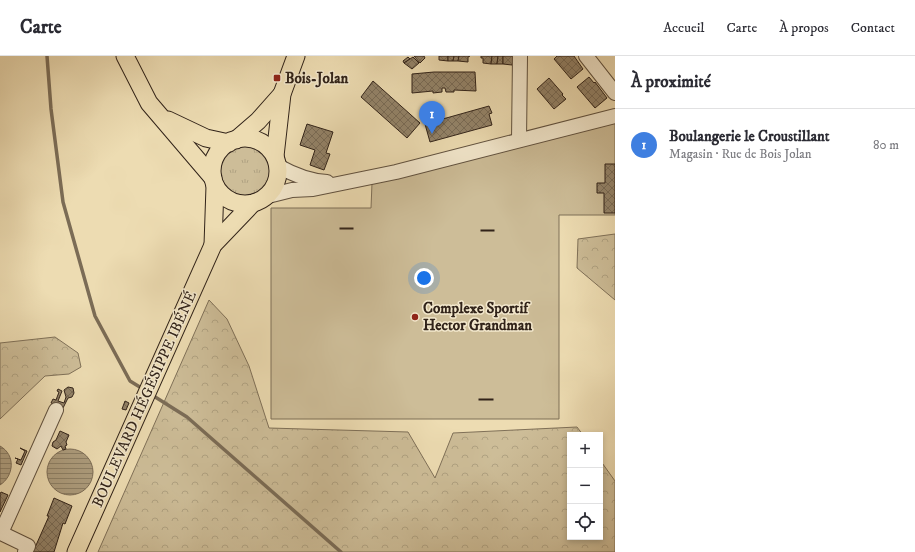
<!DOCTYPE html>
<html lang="fr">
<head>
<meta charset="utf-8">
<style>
	:root { --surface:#fff; --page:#f2f2f3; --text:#2b2b33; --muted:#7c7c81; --line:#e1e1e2; --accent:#111827 }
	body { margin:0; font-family:"IM FELL DW Pica",serif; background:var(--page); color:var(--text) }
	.controls { position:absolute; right:12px; bottom:12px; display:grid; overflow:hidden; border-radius:0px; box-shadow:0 2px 6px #0003 }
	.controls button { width:36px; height:36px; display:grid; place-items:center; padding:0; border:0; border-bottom:1px solid var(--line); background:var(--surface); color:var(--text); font:20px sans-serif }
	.you { position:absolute; left:424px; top:222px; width:14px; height:14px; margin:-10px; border:3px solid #fff; border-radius:50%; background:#1a73e8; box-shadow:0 0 0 6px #1a73e833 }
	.badge { display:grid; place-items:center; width:26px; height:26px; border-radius:50%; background:var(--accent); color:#fff; font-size:13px; font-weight:700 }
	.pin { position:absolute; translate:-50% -33px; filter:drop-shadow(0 1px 2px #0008) }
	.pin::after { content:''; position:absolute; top:21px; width:14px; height:12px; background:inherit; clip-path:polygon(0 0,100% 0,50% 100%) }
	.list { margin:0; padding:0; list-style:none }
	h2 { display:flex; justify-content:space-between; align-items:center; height:52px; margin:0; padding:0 16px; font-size:17px }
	h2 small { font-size:13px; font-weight:400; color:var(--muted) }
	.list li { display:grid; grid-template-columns:26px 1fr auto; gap:12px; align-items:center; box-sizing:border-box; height:72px; padding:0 16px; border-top:1px solid var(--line) }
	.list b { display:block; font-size:15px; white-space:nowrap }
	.list p { margin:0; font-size:13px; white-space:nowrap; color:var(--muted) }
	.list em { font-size:13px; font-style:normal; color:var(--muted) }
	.icon { flex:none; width:22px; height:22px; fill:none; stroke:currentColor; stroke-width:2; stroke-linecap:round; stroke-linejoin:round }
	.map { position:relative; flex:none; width:615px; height:496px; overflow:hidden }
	header { display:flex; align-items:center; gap:24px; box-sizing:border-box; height:56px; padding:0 20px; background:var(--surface); border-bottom:1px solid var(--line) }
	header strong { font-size:19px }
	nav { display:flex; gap:22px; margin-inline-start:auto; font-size:14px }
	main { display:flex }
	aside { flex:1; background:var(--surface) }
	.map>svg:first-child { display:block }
	.grass { fill:url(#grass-tufts); stroke:#7f7058 }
	.forest { fill:url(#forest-crowns); stroke:#7f7058 }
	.pitch { fill:#cdbd98; stroke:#7f7058 }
	.water { fill:url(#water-rules); stroke:#7b6c56 }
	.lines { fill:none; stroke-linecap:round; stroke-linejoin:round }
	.stream { stroke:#7b6c56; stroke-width:3.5 }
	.building { fill:url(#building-cross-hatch); stroke:#312319 }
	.minor-casing { stroke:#60513f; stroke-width:16 }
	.major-casing { stroke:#312319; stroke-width:19 }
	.minor { stroke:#f3e8cd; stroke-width:14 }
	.major { stroke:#eddcb2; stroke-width:17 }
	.poi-dot { fill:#8f2418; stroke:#f3e8cd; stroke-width:1.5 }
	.labels { text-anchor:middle; stroke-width:3; stroke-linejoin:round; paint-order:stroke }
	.poi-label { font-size:15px; font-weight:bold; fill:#312319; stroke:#f3e8cd; text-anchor:start }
	.street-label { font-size:15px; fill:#312319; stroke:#f3e8cd }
</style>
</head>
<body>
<header>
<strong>Carte</strong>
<nav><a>Accueil</a><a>Carte</a><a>À propos</a><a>Contact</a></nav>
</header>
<main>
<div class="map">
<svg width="615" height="496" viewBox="0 0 615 496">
	<defs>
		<pattern id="grass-tufts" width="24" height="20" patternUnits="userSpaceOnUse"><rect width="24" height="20" fill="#cdbd98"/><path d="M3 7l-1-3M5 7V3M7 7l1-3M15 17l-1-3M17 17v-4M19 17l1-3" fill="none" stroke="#b0a282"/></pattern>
		<pattern id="forest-crowns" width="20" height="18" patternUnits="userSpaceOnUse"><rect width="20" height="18" fill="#cdbd98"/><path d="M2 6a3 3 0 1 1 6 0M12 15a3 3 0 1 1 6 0" fill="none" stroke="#b0a282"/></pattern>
		<pattern id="water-rules" width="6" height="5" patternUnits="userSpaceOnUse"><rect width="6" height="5" fill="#ad9d7e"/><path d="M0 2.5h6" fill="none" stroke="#8d8066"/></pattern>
		<pattern id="building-cross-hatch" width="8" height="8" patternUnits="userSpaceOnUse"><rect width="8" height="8" fill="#938369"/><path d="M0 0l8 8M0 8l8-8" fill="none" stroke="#796b56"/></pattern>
	</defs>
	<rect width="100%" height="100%" fill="#eddcb2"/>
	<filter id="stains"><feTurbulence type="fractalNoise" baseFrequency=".005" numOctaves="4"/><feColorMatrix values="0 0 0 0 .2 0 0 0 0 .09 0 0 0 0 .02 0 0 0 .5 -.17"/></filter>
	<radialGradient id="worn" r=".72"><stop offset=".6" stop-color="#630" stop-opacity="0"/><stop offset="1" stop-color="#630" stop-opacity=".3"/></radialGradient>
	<!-- grass -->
	<circle class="grass" cx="246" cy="115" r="26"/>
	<!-- forest -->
	<g class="forest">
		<path d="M615,178v66l-38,-32 1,-29z"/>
		<path d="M209,244l18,19 22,47 20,62 139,4 27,46 18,-45 124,-6 6,8h-13v102h30v-77l15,21v71h-517z"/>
		<path d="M55,281l23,16 3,14 -12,7 -24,2 -45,43v-76z"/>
	</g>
	<!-- pitch -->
	<path class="pitch" d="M615,63v96h-56v204h-288v-211h100l1,-25z"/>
	<!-- water -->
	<g class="water">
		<path d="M0,390c16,9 14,30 0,39z"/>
		<circle cx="70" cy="416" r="23"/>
	</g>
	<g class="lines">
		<!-- stream -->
		<g class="stream">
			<path d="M47,0l4,53 12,93 32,114 35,65 13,8"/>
			<path d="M152,339l35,22 154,135"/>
		</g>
	</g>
	<!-- building -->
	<g class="building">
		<path d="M414,0h10l1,2 -5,5z"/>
		<path d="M439,0h9v5l-9,-1z"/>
		<path d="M448,0h6l-1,5h-5z"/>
		<path d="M454,0h5l-1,5h-5z"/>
		<path d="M459,0h11l-2,1v5l-10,-1z"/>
		<path d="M481,0h11l-1,8 -8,-1v-5h-2z"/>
		<path d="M492,0h6l-1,8h-6z"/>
		<path d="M498,0h5v8h-6z"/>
		<path d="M503,0h12l-3,9 -9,-1z"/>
		<path d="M557,0h17l9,13 -12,10 -17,-20z"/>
		<path d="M408,1l2,2 -6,4 -1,-2z"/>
		<path d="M413,1l6,6 -7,6 -8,-6z"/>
		<path d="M434,16h41l1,19 -22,-1v2h-8l-1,-4h-3v4l-9,1v-2l-21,2v-19z"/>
		<path d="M589,21l5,6 1,-1 12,16 -12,10 -18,-21z"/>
		<path d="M549,22l14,16 -1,1 4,4 -12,10 -17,-20z"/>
		<path d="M373,25l47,42 -13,15 -46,-41z"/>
		<path d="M489,50l3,7 -3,1 3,11 -62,17 -5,-18z"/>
		<path d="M307,68l26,8 -7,21 4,1 -6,16 -14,-5 5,-15 -15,-5z"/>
		<path d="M605,108h10v49h-11v-20h-7v-10h8z"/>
		<rect x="340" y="172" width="13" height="1"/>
		<rect x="481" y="174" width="13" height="1"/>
		<path d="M68,331l5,1 1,5 -2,4 -4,1 -5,10 -12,-5 2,-4 3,1 3,-8 -2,-1 1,-2 4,2 -4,10 6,2 2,-6 -2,-7z"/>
		<rect x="479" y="343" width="14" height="1"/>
		<path d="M125,345l4,2 -3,7 -4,-1z"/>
		<path d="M60,375l9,4 -3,7 1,3 -2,1 1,3 -3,1 -2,-4 -4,3 -5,-3 1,-4 3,-2z"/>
		<path d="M20,392l7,3 -6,14 -5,-2 2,-4 -3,-1 6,2 4,-9z"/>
		<path d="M1,436l7,3 -8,17v-18z"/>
		<path d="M54,442l18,8 -7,18 -2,-1 -9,29h-21l16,-36h-2z"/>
	</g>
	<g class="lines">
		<!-- minor casing -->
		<g class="minor-casing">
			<g id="minor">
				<path d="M586,0l29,37"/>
				<path d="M519,84l1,-84"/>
				<path d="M278,110c16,9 31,15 49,16"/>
				<path d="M268,140l24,-6 21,-1 83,-17 219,-56"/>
				<path d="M25,496l3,-6 -27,-13 55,-123"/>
			</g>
		</g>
		<!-- major casing -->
		<g class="major-casing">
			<g id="major">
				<path d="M125,0l24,47 64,75"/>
				<path d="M168,64l38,18 23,5"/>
				<circle cx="245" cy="115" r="33"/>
				<path d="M236,84l22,-19 24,-27"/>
				<path d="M275,100l7,-62 14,-38"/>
				<path d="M213,189l2,-59"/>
				<path d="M76,496l137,-307 40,-42"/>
			</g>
		</g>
		<!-- minor -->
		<use href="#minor" class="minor"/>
		<!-- major -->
		<use href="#major" class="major"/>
	</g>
	<!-- markers -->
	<g class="poi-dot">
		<rect x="273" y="18" width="8" height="8" rx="2"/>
		<circle cx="415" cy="261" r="4"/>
	</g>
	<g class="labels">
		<!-- poi labels -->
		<g class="poi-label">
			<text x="285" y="27">Bois-Jolan</text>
			<text x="423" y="257">Complexe Sportif<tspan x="423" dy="17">Hector Grandman</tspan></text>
		</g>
		<!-- street labels -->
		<g class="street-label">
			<text transform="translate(144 343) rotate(-66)" y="5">BOULEVARD HÉGÉSIPPE IBÉNÉ</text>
		</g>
	</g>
	<rect width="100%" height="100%" filter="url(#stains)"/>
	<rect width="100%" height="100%" fill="url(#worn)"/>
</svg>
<div class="controls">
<button>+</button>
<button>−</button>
<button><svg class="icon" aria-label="locate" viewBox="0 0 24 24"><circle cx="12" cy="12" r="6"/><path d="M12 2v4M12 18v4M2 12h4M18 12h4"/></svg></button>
</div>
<div class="you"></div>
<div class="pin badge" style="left:432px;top:78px;background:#3f7fe0">1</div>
</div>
<aside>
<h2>À proximité<small></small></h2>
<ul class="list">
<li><span class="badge" style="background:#3f7fe0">1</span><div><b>Boulangerie le Croustillant</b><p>Magasin · Rue de Bois Jolan</p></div><em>80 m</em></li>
</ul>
</aside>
</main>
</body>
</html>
